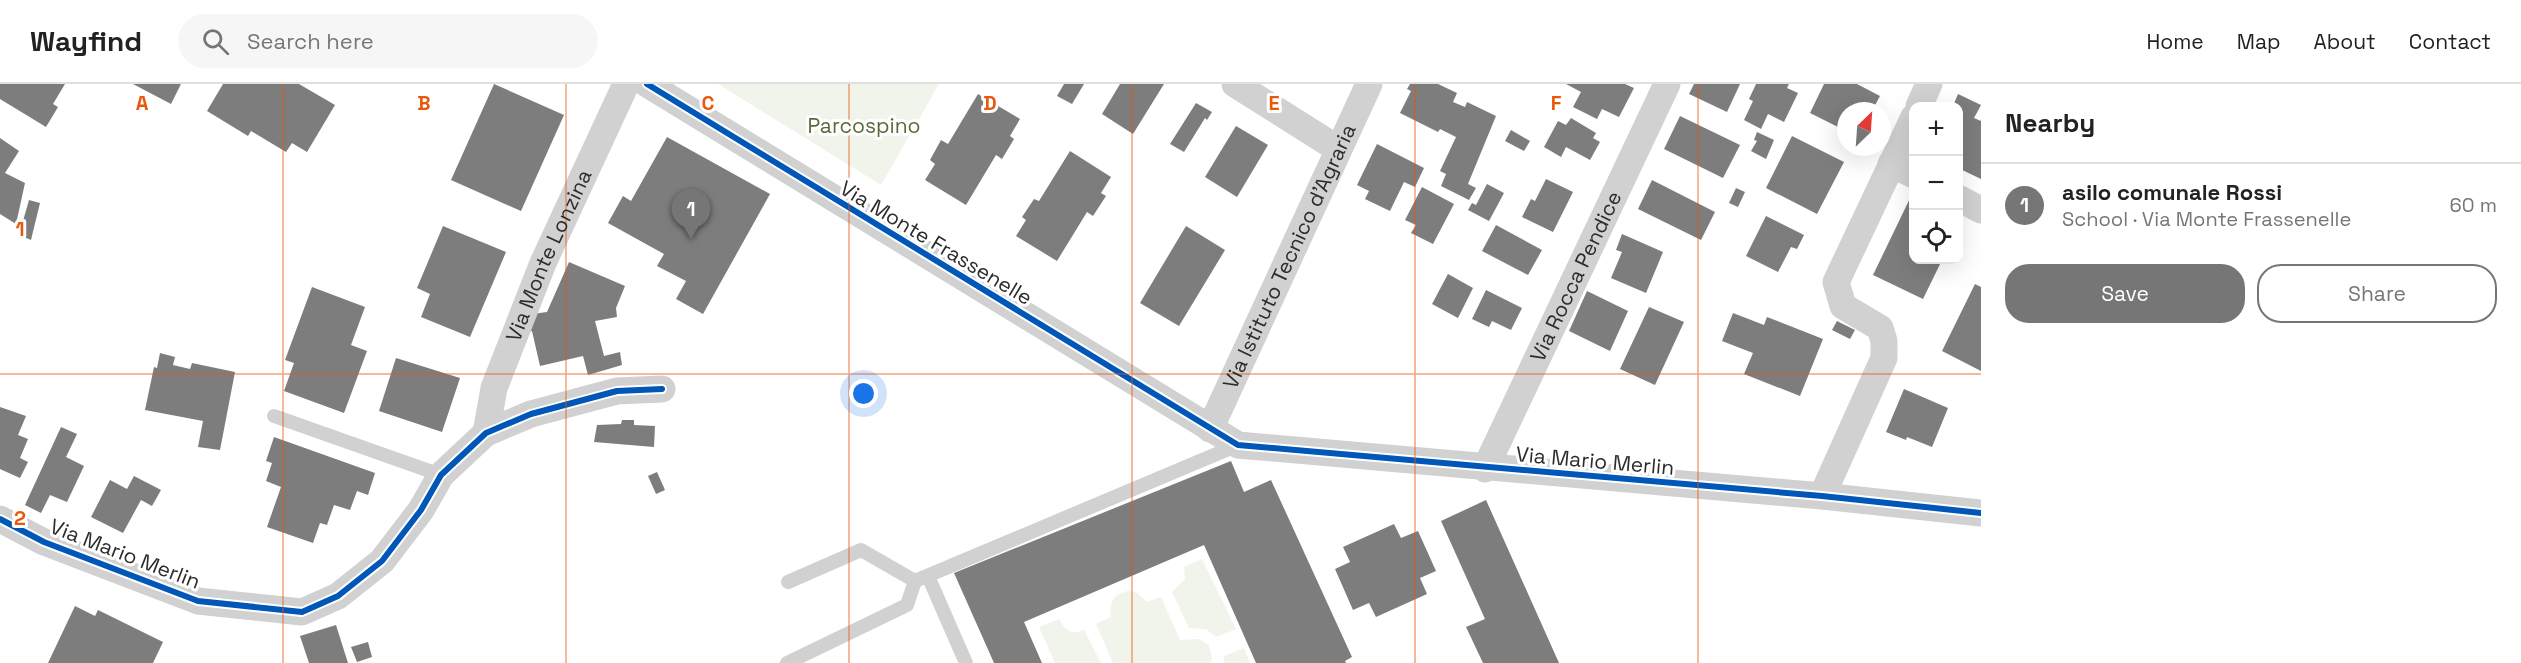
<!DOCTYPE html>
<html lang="en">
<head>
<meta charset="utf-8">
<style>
	:root { --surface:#fff; --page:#f6f6f6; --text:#222; --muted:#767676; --line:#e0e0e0; --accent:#767676 }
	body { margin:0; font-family:"Space Grotesk",sans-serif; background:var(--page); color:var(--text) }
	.controls { position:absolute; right:18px; top:18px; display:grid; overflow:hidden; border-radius:12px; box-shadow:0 6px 24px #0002 }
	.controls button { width:54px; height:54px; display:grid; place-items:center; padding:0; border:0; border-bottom:2px solid var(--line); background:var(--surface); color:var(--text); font:30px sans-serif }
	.compass { position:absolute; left:1837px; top:18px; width:54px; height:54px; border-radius:50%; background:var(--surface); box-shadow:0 6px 24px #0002; rotate:25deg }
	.you { position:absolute; left:864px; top:310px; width:21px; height:21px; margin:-15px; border:4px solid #fff; border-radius:50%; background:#1a73e8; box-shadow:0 0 0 9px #1a73e833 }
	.badge { display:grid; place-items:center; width:39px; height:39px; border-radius:50%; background:var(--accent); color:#fff; font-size:20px; font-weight:700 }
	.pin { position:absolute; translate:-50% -50px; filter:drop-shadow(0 2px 3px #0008) }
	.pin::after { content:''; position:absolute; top:32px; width:21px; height:18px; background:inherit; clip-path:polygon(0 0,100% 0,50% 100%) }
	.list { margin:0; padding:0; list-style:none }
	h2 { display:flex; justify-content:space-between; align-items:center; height:78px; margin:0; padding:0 24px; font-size:26px }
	h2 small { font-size:20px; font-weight:400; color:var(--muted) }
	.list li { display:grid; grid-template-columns:39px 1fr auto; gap:18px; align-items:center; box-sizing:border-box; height:84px; padding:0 24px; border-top:2px solid var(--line) }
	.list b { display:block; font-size:22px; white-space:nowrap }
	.list p { margin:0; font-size:20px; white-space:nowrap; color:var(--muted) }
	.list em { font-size:20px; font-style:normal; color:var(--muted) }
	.actions { display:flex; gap:12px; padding:18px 24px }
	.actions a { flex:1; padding:14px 0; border:2px solid var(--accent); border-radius:24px; text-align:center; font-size:21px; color:var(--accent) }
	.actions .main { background:var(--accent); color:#fff }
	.icon { flex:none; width:33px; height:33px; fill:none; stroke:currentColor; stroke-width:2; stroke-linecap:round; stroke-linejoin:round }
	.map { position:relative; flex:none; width:1981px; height:579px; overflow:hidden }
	header { display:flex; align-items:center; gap:36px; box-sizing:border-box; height:84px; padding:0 30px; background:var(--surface); border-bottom:2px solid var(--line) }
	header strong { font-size:28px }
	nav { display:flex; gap:33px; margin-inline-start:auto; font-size:21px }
	.search { width:420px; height:54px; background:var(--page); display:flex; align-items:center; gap:15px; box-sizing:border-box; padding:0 21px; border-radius:33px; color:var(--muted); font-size:22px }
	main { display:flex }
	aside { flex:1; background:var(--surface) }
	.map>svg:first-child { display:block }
	.green { fill:#f1f4ea }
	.building { fill:#7d7d7d }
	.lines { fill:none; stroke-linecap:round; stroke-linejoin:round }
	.lane { stroke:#d1d1d1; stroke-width:14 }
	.street { stroke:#d1d1d1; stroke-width:27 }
	.cycleway-casing { stroke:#fff; stroke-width:10 }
	.cycleway { stroke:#0057b8; stroke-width:6 }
	.grid { fill:none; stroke:#e8590c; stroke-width:1.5; stroke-opacity:0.55 }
	.labels { text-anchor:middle; stroke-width:6; stroke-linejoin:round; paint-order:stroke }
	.park-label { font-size:21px; fill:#586a38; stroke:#fff }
	.street-label { font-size:21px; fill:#2c2c2c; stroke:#fff }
	.grid-label { font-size:20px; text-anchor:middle; font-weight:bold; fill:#e8590c; stroke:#fff; stroke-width:6; stroke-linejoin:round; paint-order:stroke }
</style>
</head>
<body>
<header>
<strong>Wayfind</strong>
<div class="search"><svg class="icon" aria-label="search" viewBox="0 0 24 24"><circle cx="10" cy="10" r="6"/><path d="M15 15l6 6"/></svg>Search here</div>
<nav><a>Home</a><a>Map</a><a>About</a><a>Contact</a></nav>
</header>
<main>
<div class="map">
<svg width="1981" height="579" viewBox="0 0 1981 579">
	<rect width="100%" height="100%" fill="#fff"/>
	<!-- green -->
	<g class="green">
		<path d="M718,0h221l-58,101z"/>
		<path d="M1202,475l34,70 -20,8 -10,-8 -17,-1 -17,-36 13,-13 -1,-12z"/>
		<path d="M1128,507l8,1 11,10 14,-5 19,43 19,-1 10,6 3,13 -2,5h-97l-17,-39 15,-7c-2,-14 2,-23 17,-26z"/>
		<path d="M1059,535c6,12 13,16 25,11l17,33h-46l-16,-36z"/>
		<path d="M1244,564l6,15h-26v-7z"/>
	</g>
	<!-- building -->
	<g class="building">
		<path d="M0,0h65l-12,20 5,3 -12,20 -46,-28z"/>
		<path d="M133,0h48l-10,20z"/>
		<path d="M223,0h76l36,21 -28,47 -15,-9 -6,9 -35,-21 -3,5 -41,-25z"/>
		<path d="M494,0l70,31 -43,96 -70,-31z"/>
		<path d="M1064,0h20l-12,20 -15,-8z"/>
		<path d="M1120,0h44l-31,50 -31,-20z"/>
		<path d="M1410,0h28l19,9 -4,9 12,5 2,-5 29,14 -28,68 8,4 -7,12 -28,-14 5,-12 -6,-3 16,-34 -16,-8 -2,3 -38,-19 11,-22 -4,-2z"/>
		<path d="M1566,0h59l9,4 -15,29 -17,-8 -5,10 -24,-12 8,-15z"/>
		<path d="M1694,0h46l-13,28 -38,-18z"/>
		<path d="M1756,0h33l-2,4 11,5 -14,29 -16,-8 -7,15 -17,-9 9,-19 -4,-2z"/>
		<path d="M1824,0h33l23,12 -8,15h-26v20l-36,-18z"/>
		<path d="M978,10l42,25 -10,17 4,3 -12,20 -6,-4 -30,50 -41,-25 10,-16 -5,-4 11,-20 7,4z"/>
		<path d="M1958,10l23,11 -7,13 7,3v58l-23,-11v-62h-5z"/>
		<path d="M1196,19l16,9 -5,8 -2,-2 -21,34 -14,-8z"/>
		<path d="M1680,32l60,29 -17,33 -59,-29z"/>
		<path d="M1571,34l25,15 -3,5 7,4 -10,18 -24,-13 -5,10 -17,-10 14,-26 8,4z"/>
		<path d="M1236,42l32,19 -31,52 -32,-20z"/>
		<path d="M1511,46l19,11 -6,10 -19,-10z"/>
		<path d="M1757,48l17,8 -8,19 -15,-8 6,-10 -3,-1z"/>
		<path d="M1792,52l52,26 -27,52 -51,-26z"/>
		<path d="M667,53l103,57 -67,120 -27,-15 10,-18 -29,-15 7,-12 -56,-31 15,-27 8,5z"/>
		<path d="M0,54l19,13 -14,22 20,10 -9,41 -16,-10z"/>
		<path d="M1377,60l47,24 -9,19 -11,-5 -14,29 -25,-12 4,-8 -12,-6z"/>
		<path d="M1070,67l41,26 -10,16 5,3 -13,20 -6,-4 -30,49 -41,-25 10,-16 -4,-3 12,-18 5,2z"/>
		<path d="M1546,95l27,13 -20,40 -31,-15 9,-18 4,2z"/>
		<path d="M1652,96l63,32 -14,28 -63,-31z"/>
		<path d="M1487,100l17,9 -15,28 -21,-11 4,-7 4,2z"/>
		<path d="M1422,103l32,17 -21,40 -22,-11 5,-8 -11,-5z"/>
		<path d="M1736,104l9,4 -7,15 -9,-4z"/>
		<path d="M1914,106v70h28l-19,39 -50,-24z"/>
		<path d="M29,116l11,3 -9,37 -12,-5z"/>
		<path d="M1766,132l38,19 -7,14 -6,-2 -13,25 -32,-16z"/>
		<path d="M1496,141l46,25 -14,25 -46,-24z"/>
		<path d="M443,142l63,26 -36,85 -49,-20 9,-23 -13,-6z"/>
		<path d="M1186,142l39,24 -46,76 -39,-23z"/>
		<path d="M1622,150l41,18 -17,41 -35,-15 11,-26 -6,-2z"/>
		<path d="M569,178l56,24 -9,22 1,9 -22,4 9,35 16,-4 2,13 -34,10 -5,-19 -43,10 -8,-35 -14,3 7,-19 22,-3z"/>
		<path d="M1448,190l25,14 -15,30 -26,-14z"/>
		<path d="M1975,200l6,3v84l-39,-20z"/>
		<path d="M312,203l53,20 -14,38 16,6 -23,62 -60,-22 10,-28 -9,-3z"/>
		<path d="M1486,206l36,18 -11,22 -19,-9 -3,6 -17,-8z"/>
		<path d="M1587,207l41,20 -18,40 -41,-20z"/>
		<path d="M1649,223l35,15 -29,63 -35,-16z"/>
		<path d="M1733,229l31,12 3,-8 56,22 -23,57 -56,-22 9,-21 -31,-12z"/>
		<path d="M1837,237l18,9 -5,9 -18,-9z"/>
		<path d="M160,269l15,4 -2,8 17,4 2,-6 43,9 -15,78 -22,-3 5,-26 -58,-11 9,-43 3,1z"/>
		<path d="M396,274l64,20 -18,54 -63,-21z"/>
		<path d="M1904,305l44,19 -16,39 -25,-10 -1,3 -20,-8z"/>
		<path d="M0,323l26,9 -8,19 10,4 -8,19 8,4 -8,16 -20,-9z"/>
		<path d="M622,336h12v5l21,1 -1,21 -60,-5 3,-17 24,-1z"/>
		<path d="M61,343l16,7 -11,23 18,9 -17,36 -17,-7 -9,18 -16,-8z"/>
		<path d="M274,353l101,36 -7,22 -11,-4 -7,19 -16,-5 -7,20 -7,-2 -7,20 -46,-16 14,-40 -15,-6 6,-18 -6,-2z"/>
		<path d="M1231,377l13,31 27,-12 81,177 -7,4 1,2h-90l-52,-118 -180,77 18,41h-48l-40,-90z"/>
		<path d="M657,388l8,18 -9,4 -8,-18z"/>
		<path d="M134,392l27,14 -9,16 -11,-6 -18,33 -32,-16 19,-37 17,9z"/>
		<path d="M1486,416l73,163h-76l-17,-36 19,-8 -44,-98z"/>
		<path d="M1394,440l7,14 17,-7 18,40 -16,7 7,16 -51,23 -7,-14 -16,7 -18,-41 15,-7 -7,-15z"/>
		<path d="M75,522l20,10 3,-6 65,32 -10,21h-105z"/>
		<path d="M336,541l12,38h-39l-9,-27z"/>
		<path d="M368,558l4,15 -15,5 -6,-15z"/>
	</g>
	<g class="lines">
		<!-- lane -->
		<g class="lane">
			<path d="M274,332l167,59"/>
			<path d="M928,492l38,87"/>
			<path d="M788,498l73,-32 54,31 323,-136"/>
			<path d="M787,579l120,-58 8,-24"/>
		</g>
		<!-- street -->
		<g class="street">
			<path d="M647,0l591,361 584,51 159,17"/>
			<path d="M1235,0l103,65"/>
			<path d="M1919,22l10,-22"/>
			<path d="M1891,80l23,11"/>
			<path d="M1958,114l23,12"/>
			<path id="s1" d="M1210,345l159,-345"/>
			<path id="s2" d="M486,349l8,-45 49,-125 83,-179"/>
			<path id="s3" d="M1485,385l182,-385"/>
			<path d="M1822,412l62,-138v-17l-4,-13 -37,-22 -7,-24 78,-165"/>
			<path d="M0,435l44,23 154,59 104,11 36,-16 44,-35 39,-51 20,-35 45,-42 45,-19 86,-23 45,-2"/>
		</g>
		<!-- cycleway casing -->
		<g class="cycleway-casing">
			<g id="cycleway">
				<path d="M647,0l591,361 584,51 159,17"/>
				<path d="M0,435l44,23 154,59 104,11 36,-16 44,-35 39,-51 20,-35 45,-42 45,-19 86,-23 45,-2"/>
			</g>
		</g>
		<!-- cycleway -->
		<use href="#cycleway" class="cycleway"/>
	</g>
	<!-- grid -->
	<path class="grid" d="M283,0v579M566,0v579M849,0v579M1132,0v579M1415,0v579M1698,0v579M0,290h1981"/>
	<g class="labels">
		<!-- park labels -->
		<g class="park-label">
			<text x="864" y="49">Parcospino</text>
		</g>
		<!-- street labels -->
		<g class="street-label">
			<text transform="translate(936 159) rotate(31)" y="7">Via Monte Frassenelle</text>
			<text dy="7" stroke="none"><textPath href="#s2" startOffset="189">Via Monte Lonzina</textPath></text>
			<text dy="7" stroke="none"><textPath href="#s1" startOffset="190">Via Istituto Tecnico d'Agraria</textPath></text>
			<text dy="7" stroke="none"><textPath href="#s3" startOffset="213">Via Rocca Pendice</textPath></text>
			<text transform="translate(1595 377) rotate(5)" y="7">Via Mario Merlin</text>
			<text transform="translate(125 470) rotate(21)" y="7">Via Mario Merlin</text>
		</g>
	</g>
	<g class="grid-label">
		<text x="142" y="26">A</text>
		<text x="424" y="26">B</text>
		<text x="708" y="26">C</text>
		<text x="990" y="26">D</text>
		<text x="1274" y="26">E</text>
		<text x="1556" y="26">F</text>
		<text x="20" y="152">1</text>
		<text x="20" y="441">2</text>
	</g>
</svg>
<div class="controls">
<button>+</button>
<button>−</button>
<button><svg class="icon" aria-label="locate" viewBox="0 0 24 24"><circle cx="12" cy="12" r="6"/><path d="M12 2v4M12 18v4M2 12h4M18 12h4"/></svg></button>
</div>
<svg class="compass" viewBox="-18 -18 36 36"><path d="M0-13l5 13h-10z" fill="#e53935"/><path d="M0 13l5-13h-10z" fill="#767676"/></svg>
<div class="you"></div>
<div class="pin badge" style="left:691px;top:155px">1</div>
</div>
<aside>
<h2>Nearby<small></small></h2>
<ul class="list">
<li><span class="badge">1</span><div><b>asilo comunale Rossi</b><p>School · Via Monte Frassenelle</p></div><em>60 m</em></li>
</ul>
<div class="actions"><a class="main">Save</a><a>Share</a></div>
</aside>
</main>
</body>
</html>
